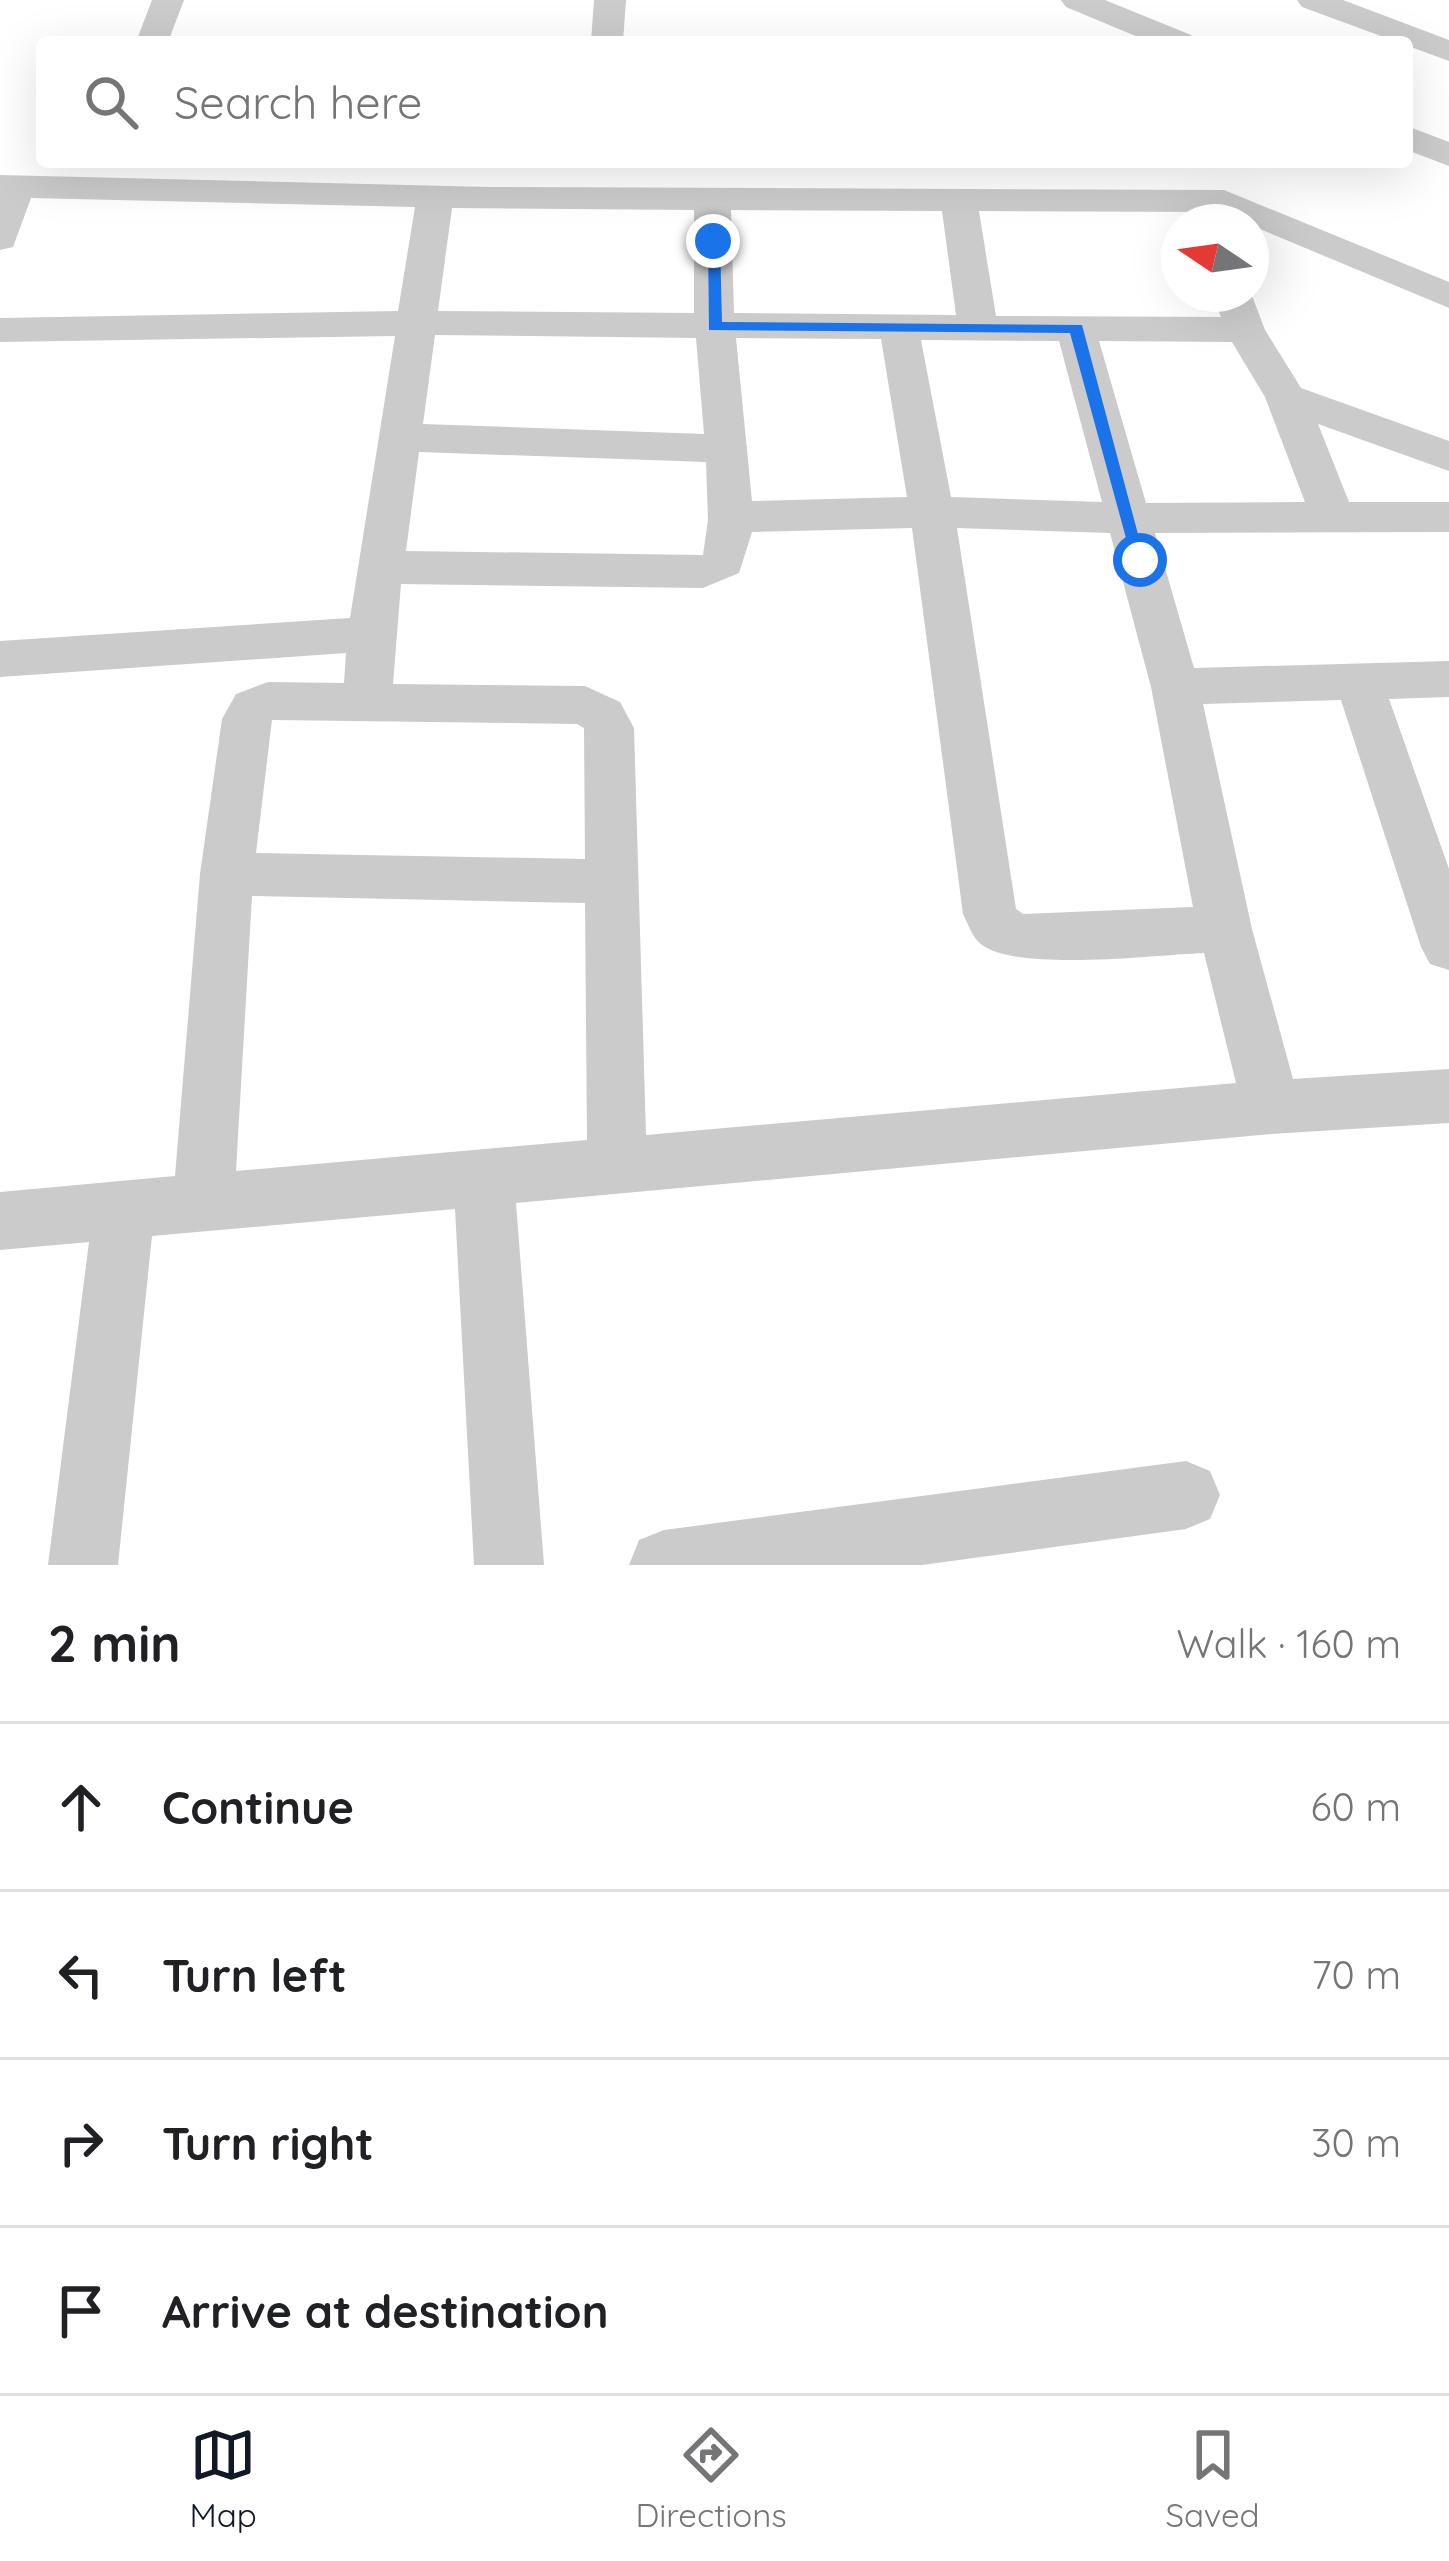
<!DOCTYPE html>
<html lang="en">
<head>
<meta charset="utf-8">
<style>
	:root { --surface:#fff; --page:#f2f2f2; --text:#202124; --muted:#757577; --line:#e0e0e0; --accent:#111827 }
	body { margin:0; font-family:Quicksand,sans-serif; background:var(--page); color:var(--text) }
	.compass { position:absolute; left:1161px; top:204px; width:108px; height:108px; border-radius:50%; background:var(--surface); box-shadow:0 12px 48px #0002; rotate:283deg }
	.stop { position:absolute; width:36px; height:36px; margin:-27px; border:9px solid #1a73e8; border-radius:50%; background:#fff }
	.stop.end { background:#1a73e8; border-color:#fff; box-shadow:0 3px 12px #0008 }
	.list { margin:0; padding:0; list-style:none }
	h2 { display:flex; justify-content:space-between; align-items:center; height:156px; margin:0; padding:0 48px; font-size:51px }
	h2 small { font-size:39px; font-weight:400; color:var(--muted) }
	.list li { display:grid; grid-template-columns:78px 1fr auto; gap:36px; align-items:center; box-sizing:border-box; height:168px; padding:0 48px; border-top:3px solid var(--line) }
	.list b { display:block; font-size:45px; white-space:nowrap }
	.list em { font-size:39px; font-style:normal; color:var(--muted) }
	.icon { flex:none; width:66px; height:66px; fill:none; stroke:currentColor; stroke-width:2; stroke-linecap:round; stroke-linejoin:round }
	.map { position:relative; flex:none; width:1449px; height:1565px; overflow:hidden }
	.search { position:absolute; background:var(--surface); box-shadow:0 12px 48px #0002; left:36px; right:36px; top:36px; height:132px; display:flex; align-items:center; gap:30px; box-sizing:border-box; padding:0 42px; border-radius:12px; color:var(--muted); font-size:45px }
	.sheet { height:828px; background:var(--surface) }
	nav { display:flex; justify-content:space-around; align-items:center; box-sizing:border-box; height:168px; border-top:3px solid var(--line); background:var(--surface); font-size:33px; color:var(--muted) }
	nav a { display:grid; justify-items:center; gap:6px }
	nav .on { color:var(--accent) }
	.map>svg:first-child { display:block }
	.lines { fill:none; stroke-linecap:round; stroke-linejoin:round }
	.minor { fill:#cbcbcb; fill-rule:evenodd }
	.route { fill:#1a73e8 }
</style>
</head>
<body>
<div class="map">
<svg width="1449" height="1565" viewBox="0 0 1449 1565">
	<rect width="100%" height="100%" fill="#fff"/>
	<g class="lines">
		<!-- minor -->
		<g class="minor">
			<path d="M152,0h32l-16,42h-32z"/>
			<path d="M594,0h32l-3,42h-32z"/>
			<path d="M1061,0h44l86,35 4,7h-45l-84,-35z"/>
			<path d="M1297,0h46l106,40v21l-147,-54z"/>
			<path d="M1407,126l42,16v24l-42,-16z"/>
			<path d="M0,175l489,12 735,3 225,92v26l-230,-96 -240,-1 17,105 225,1 -9,-23 39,-1 14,37 36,58 148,53v30l-131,-47 31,78h100v30l-294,1 39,135 255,-7v36l-60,2 60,170v101l-19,-6 -9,-17 -80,-247 -138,4 49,225 41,150 156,-10v54l-178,11 -755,69 28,362h-70l-19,-356 -303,27 -34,329h-70l41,-323 -89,8v-58l175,-16 25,-302 22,-155 14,-25 32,-12 76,1 2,-30 -346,24v-36l350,-23 45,-282 -395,6v-24l398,-7 17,-104 -384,-9 -18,49 -13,3zM452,208l242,2v103l-256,-2zM731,210l211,1 14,104 -222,-2zM435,335l261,3 8,96 -281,-10zM736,338l145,1 26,158 -155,4zM921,340l138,1 43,161 -151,-5zM1099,341l133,1 33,55 40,105 -159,1zM419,452l287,10 2,58 -5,35 -297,-4zM912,528l51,386c5,10 10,25 19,31 38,27 172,10 222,8l32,130 -590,52 -12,-407 -14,-26 -35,-16 -192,-2 8,-100 302,4 36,-15 13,-41zM957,528l153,5 41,154 42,220 -170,7 -7,-5zM272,720l305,4 7,4 1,131 -329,-6zM252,896l333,7 2,237 -351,31z"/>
			<path d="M1186,1461l24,10 10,24 -10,24 -24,10 -264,36h-293l10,-25 25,-10z"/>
		</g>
	</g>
	<!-- route -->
	<path class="route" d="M708,238l12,3 2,81 360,3 64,239 -14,-4 -62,-227 -361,-3z"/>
</svg>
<svg class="compass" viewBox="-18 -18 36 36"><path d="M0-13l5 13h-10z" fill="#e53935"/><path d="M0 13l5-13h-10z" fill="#757577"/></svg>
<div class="stop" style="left:1140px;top:560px"></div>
<div class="stop end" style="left:713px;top:241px"></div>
<div class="search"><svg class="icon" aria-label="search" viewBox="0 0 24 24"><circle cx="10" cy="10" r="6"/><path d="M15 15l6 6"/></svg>Search here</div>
</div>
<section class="sheet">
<h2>2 min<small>Walk · 160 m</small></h2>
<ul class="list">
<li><svg class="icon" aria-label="ahead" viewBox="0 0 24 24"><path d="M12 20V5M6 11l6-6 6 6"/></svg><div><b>Continue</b></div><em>60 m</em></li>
<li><svg class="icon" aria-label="left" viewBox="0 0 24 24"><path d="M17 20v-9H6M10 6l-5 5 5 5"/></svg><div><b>Turn left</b></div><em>70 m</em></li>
<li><svg class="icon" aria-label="right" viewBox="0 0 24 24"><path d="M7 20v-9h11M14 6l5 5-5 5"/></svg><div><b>Turn right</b></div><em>30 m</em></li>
<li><svg class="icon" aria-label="arrive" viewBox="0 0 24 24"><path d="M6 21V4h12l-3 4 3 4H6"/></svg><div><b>Arrive at destination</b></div></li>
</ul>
</section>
<nav>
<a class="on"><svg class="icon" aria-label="map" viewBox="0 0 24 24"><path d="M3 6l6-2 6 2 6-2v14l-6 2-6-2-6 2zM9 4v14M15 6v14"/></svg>Map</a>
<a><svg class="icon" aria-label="directions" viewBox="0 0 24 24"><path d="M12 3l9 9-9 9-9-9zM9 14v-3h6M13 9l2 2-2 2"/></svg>Directions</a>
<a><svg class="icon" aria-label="saved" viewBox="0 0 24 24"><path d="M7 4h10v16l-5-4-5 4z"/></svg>Saved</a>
</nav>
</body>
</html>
